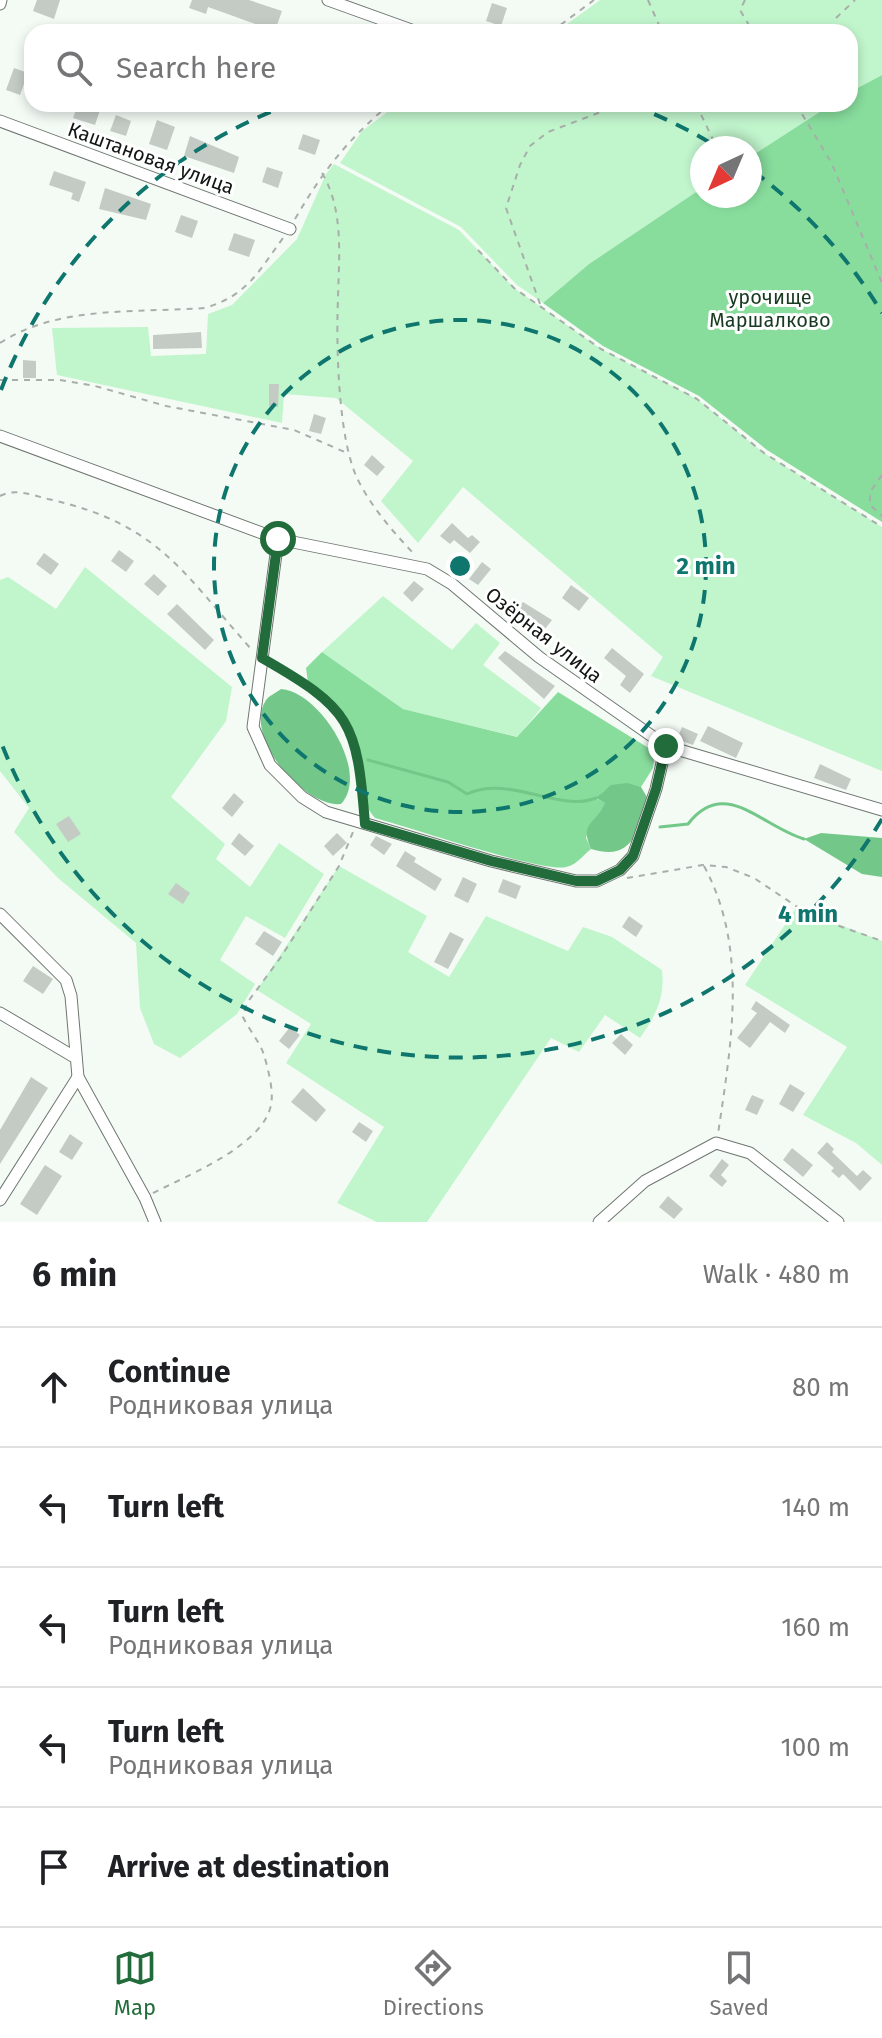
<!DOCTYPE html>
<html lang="en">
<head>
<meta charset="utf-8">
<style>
	:root { --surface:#fff; --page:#f2f2f2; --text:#202124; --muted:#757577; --line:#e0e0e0; --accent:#216c3a }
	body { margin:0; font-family:"Fira Sans",sans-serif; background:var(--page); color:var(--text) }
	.compass { position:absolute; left:690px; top:136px; width:72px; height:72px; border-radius:50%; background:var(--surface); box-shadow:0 4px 12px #0003; rotate:224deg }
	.stop { position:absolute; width:24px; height:24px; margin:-18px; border:6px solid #216c3a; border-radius:50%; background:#fff }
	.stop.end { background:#216c3a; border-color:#fff; box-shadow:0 2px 8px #0008 }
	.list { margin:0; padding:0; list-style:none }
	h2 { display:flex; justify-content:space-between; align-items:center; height:104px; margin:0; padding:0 32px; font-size:34px }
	h2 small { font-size:26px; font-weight:400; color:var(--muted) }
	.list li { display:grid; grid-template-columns:52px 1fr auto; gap:24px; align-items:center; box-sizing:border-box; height:120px; padding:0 32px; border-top:2px solid var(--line) }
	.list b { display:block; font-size:30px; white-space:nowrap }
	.list p { margin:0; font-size:26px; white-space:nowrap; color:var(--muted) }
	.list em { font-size:26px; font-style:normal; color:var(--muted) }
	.icon { flex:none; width:44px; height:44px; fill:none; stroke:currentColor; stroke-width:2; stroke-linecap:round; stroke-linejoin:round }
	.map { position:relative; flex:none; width:882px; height:1222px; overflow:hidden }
	.search { position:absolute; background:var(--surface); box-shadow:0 4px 12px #0003; left:24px; right:24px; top:24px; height:88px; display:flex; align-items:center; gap:20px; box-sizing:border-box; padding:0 28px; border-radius:24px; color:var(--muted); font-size:30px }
	.sheet { height:704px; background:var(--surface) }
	nav { display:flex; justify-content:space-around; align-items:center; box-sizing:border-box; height:112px; border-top:2px solid var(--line); background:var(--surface); font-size:22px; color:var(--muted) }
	nav a { display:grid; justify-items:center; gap:4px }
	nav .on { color:var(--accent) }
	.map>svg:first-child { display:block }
	.green { fill:#c1f5cc }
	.forest { fill:#88dd9d }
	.water { fill:#73c889 }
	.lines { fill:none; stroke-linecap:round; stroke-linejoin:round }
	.stream { stroke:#73c889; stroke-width:3 }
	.building { fill:#c4cbc5 }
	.minor-casing { stroke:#6f7671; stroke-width:13 }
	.path { stroke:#a8aea9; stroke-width:2; stroke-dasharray:6 6; stroke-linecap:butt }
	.minor { stroke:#fff; stroke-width:11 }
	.route { stroke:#216c3a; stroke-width:10 }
	.ring { fill:none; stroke:#0f766e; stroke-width:4; stroke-dasharray:14 10 }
	.labels { text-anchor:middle; stroke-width:6; stroke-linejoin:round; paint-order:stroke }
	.street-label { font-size:20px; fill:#121513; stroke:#fff }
	.park-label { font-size:20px; fill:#173a21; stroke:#fff }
	.centre { fill:#0f766e; stroke:#fff; stroke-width:4 }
	.ring-label { font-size:24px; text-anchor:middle; font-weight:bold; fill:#0f766e; stroke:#fff; stroke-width:6; stroke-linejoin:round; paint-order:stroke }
</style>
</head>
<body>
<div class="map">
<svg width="882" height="1222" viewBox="0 0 882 1222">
	<rect width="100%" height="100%" fill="#f4fbf5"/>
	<!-- green -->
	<g class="green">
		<path d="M600,0h282v75l-32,17v-60h-294z"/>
		<path d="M398,104h434l-82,53v-9h-48v40l-113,76 -46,39 -26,-18 -56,-58 -121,-64 22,-32z"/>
		<path d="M334,164l125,66 55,58 87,61 96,50 67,54 118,74v244l-231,-95 12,-19 -200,-170 -45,56 -37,-42 32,-40 -77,-63 -52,-4 -2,29 -225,-48 -5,-47 96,-1 3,29 55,-2 2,-40 24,-9 65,-66 29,-65z"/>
		<path d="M85,567l147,120 -6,34 -55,76 54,47 -9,15 34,28 29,-44 45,31 -39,64 -39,-22 -26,44 35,24 -18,30 -57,44 -26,-14 -14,-36 -4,-65 -78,-65 -44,-46 15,-24 -29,-37v-191l8,-3 48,32z"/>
		<path d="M383,596l69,54 24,-27 24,20 -17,22 58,43 -23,29 -115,-28 -81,-57z"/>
		<path d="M339,866l88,50 -19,36 41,25 37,-61 82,35 15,-24 29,10 50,33c3,28 -6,45 -22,68l-35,-23 -26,37 -28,-14 -124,184h-50l-40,-19 47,-76 -98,-64 25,-39 -54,-34z"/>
		<path d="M796,908l86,33v224l-26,-22 -53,-28 44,-68 -102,-62z"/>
	</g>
	<!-- forest -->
	<g class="forest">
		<path d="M882,75v447l-115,-72 -68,-54 -96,-50 -60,-43 46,-39 113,-76v8h48v-39l82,-53h18v-12z"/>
		<path d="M322,652l81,57 114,28 41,-45 97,60 -2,16 -12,19c-16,-4 -35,-3 -44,12l9,4c-6,14 -15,18 -20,35l5,11c-9,7 -13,15 -25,18 -23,6 -157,-40 -191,-49 -18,-21 -11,-39 -17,-65 -7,-28 -25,-55 -50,-70l-2,-15z"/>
	</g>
	<!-- water -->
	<g class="water">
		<path d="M281,689c38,2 90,83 60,115 -36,4 -99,-67 -75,-104 3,-4 11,-8 15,-11z"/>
		<path d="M627,783l14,4 6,10c-9,33 -13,65 -56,52 -12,-28 5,-24 14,-46l-9,-5 15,-13z"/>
		<path d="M821,833l61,5v39l-20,-3 -58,-35z"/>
	</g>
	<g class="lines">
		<!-- stream -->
		<g class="stream">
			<path d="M368,760l80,22 19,12c42,-20 92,19 129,4"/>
			<path d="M660,827l28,-3c37,-48 74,3 116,15"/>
		</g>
	</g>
	<!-- building -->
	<g class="building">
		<path d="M37,0h23l-6,19 -21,-8z"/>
		<path d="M192,0h57l33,11 -7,20 -67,-24 -2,7 -17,-6z"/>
		<path d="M492,3l15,5 -6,18 -15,-5z"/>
		<path d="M14,68l14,5 -8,22 -14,-5z"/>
		<path d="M78,104l23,3 -6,18 -22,-7z"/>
		<path d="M116,115l15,6 -5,15 -16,-5z"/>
		<path d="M157,120l18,7 -8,23 -18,-6z"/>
		<path d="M303,134l17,6 -5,15 -17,-6z"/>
		<path d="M190,136l49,21 -5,16 -50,-17z"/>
		<path d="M267,167l16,5 -5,16 -16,-6z"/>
		<path d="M54,171l32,11 -7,20 -8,-3 2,-6 -24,-8z"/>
		<path d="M105,188l46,16 -5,16 -47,-11z"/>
		<path d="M181,215l17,6 -6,17 -17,-6z"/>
		<path d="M234,233l21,7 -6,17 -21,-7z"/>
		<path d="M201,332l1,16 -49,1v-14z"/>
		<path d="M23,360l13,1v17h-13z"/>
		<path d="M269,384h10l-1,23 -9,-1z"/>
		<path d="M314,414l12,4 -5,16 -12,-3z"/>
		<path d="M372,455l13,12 -8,9 -13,-11z"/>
		<path d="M452,523l16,15 4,-3 8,7 -10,11 -16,-13 -4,4 -10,-8z"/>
		<path d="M119,550l15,11 -8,11 -15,-11z"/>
		<path d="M44,553l15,11 -8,11 -15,-11z"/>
		<path d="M482,562l9,7 -13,16 -9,-6z"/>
		<path d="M154,574l13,12 -9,10 -14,-12z"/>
		<path d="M414,581l10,8 -12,13 -9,-9z"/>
		<path d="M571,585l18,13 -10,13 -17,-13z"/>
		<path d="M523,602l29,18 -10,13 -30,-18z"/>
		<path d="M177,604l37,36 -9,10 -38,-36z"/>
		<path d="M612,648l32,26 -14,19 -10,-8 6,-9 -22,-18z"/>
		<path d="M505,651l50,35 -11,13 -46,-41z"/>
		<path d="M708,726l35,17 -7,15 -36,-17z"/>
		<path d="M682,727l16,7 -5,11 -16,-6z"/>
		<path d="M820,764l31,15 -5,11 -32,-12z"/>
		<path d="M234,793l10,9 -12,15 -10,-9z"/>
		<path d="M69,816l12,18 -13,8 -12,-18z"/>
		<path d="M239,833l15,13 -9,10 -14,-12z"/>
		<path d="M337,833l10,10 -14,13 -9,-10z"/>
		<path d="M376,836l16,8 -8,11 -14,-10z"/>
		<path d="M405,851l11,7 -2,4 28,17 -7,12 -39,-25z"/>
		<path d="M463,877l14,7 -9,19 -14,-7z"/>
		<path d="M503,879l18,7 -5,13 -18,-7z"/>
		<path d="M176,883l14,10 -7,11 -15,-10z"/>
		<path d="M629,916l14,10 -7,11 -14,-10z"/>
		<path d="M264,931l18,11 -9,14 -18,-12z"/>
		<path d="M450,932l14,7 -16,30 -14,-7z"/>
		<path d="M33,966l20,13 -10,15 -20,-13z"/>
		<path d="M756,1001l34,24 -5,8 -15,-11 -20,26 -13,-10 20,-25 -6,-4z"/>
		<path d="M290,1027l10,8 -11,14 -10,-8z"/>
		<path d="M621,1034l12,11 -8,10 -13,-12z"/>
		<path d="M31,1077l17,11 -48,76v-34z"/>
		<path d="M790,1084l15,9 -12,19 -14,-8z"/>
		<path d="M303,1088l23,22 -10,12 -25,-20z"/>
		<path d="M752,1095l12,5 -7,15 -12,-5z"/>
		<path d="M359,1122l14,9 -7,11 -14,-10z"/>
		<path d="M70,1134l13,9 -11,17 -13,-8z"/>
		<path d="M827,1142l7,7 -2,3 25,24 6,-6 9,8 -12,13 -17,-17 -4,4 -8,-7 3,-3 -17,-15z"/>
		<path d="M792,1148l21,17 -10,12 -20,-17z"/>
		<path d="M722,1159l7,6 -8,10 6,6 -5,6 -13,-11z"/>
		<path d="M45,1165l17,11 -25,39 -17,-11z"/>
		<path d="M668,1196l15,13 -9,10 -15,-12z"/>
	</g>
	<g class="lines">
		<!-- minor casing -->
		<g class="minor-casing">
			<g id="minor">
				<path d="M328,0l89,32"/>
				<path d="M0,4l1,-4"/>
				<path d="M0,121l290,108"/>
				<path d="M0,436l278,103 149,30 25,15 87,73 127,89 216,64"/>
				<path d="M278,539l-25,188 17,38 32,32 24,15 165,49 85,20h21l23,-11 13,-14 23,-67 10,-43"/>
				<path d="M0,914l66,66 5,16 7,81 67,121 10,24"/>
				<path d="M0,1013l76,45"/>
				<path d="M0,1200l78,-123"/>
				<path d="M599,1222l46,-41 71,-38 34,10 88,69"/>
			</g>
		</g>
		<!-- path -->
		<g class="path">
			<path d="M648,0l14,32"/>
			<path d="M745,0l-5,10 13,22"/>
			<path d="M836,18l19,-18"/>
			<path d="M551,32l43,-32"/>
			<path d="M696,104l21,44"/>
			<path d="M796,104l36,60 50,119"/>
			<path d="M322,173c22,37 17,83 16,125 -2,47 0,139 19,180 14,29 37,55 59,78"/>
			<path d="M295,219c28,-48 52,-79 95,-115"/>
			<path d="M478,250l36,38 87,61 96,50 67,54 118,74"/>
			<path d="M540,304l-34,-96 14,-43 10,-19 18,-14 74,-28"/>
			<path d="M0,343c58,-38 138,-30 205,-35 43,-13 53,-36 78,-70"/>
			<path d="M0,380h60l35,6 71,20 128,24 53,23"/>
			<path d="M882,475l-12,17v13l12,11"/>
			<path d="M0,496c15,-8 32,-1 48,3 109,24 134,72 203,150"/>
			<path d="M273,664c74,43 84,61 91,146"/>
			<path d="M704,866c45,83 27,179 14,268"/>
			<path d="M627,878l76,-13 23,2 28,11 57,38 71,25"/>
			<path d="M153,1193c33,-17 110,-47 118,-88 3,-14 -3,-36 -7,-50 -4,-13 -15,-25 -21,-38l4,-14 34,-46 58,-91 14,-34"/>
		</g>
		<!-- minor -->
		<use href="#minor" class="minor"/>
	</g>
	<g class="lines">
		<!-- route -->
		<path class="route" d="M278,539l-16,119c89,51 95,63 103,166l126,37 85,20h21l23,-11 13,-14 23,-67 10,-43"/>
	</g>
	<!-- distance rings -->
	<g class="ring">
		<circle cx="460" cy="566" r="246"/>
		<path d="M882 819A492 492 0 0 1 1 742M1 390A492 492 0 0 1 288 105M632 105A492 492 0 0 1 717 147M753 171A492 492 0 0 1 882 313"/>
	</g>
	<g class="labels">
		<!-- street labels -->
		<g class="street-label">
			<text transform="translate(151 158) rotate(20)" y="7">Каштановая улица</text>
			<text transform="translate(544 635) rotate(38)" y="7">Озёрная улица</text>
		</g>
		<!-- park labels -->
		<g class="park-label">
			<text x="770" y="304">урочище<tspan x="770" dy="23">Маршалково</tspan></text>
		</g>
	</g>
	<circle cx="460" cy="566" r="12" class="centre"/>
	<g class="ring-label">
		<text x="706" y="574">2 min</text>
		<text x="808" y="922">4 min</text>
	</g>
</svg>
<svg class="compass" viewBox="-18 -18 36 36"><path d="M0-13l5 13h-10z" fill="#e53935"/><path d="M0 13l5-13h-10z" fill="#757577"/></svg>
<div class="stop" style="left:278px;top:539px"></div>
<div class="stop end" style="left:666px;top:746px"></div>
<div class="search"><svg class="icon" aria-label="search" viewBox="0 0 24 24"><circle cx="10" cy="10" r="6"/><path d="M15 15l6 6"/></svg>Search here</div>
</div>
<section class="sheet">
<h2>6 min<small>Walk · 480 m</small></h2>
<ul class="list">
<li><svg class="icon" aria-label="ahead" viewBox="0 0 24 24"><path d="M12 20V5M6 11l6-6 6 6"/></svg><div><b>Continue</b><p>Родниковая улица</p></div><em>80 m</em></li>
<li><svg class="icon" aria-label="left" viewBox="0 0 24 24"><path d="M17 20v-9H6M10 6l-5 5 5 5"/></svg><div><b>Turn left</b></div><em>140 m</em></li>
<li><svg class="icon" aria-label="left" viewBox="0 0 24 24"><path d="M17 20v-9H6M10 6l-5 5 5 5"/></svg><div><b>Turn left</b><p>Родниковая улица</p></div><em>160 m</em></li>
<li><svg class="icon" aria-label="left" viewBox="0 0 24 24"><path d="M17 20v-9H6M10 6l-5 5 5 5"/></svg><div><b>Turn left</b><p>Родниковая улица</p></div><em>100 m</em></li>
<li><svg class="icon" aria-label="arrive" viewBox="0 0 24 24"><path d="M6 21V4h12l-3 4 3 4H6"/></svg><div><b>Arrive at destination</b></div></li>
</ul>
</section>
<nav>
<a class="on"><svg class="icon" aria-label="map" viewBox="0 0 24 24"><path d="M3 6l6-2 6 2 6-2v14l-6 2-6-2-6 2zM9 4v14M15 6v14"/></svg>Map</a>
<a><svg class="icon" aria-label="directions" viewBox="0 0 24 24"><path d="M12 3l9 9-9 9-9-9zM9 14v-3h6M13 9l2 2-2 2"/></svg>Directions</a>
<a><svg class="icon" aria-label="saved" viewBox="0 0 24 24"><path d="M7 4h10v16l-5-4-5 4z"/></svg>Saved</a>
</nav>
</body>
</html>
